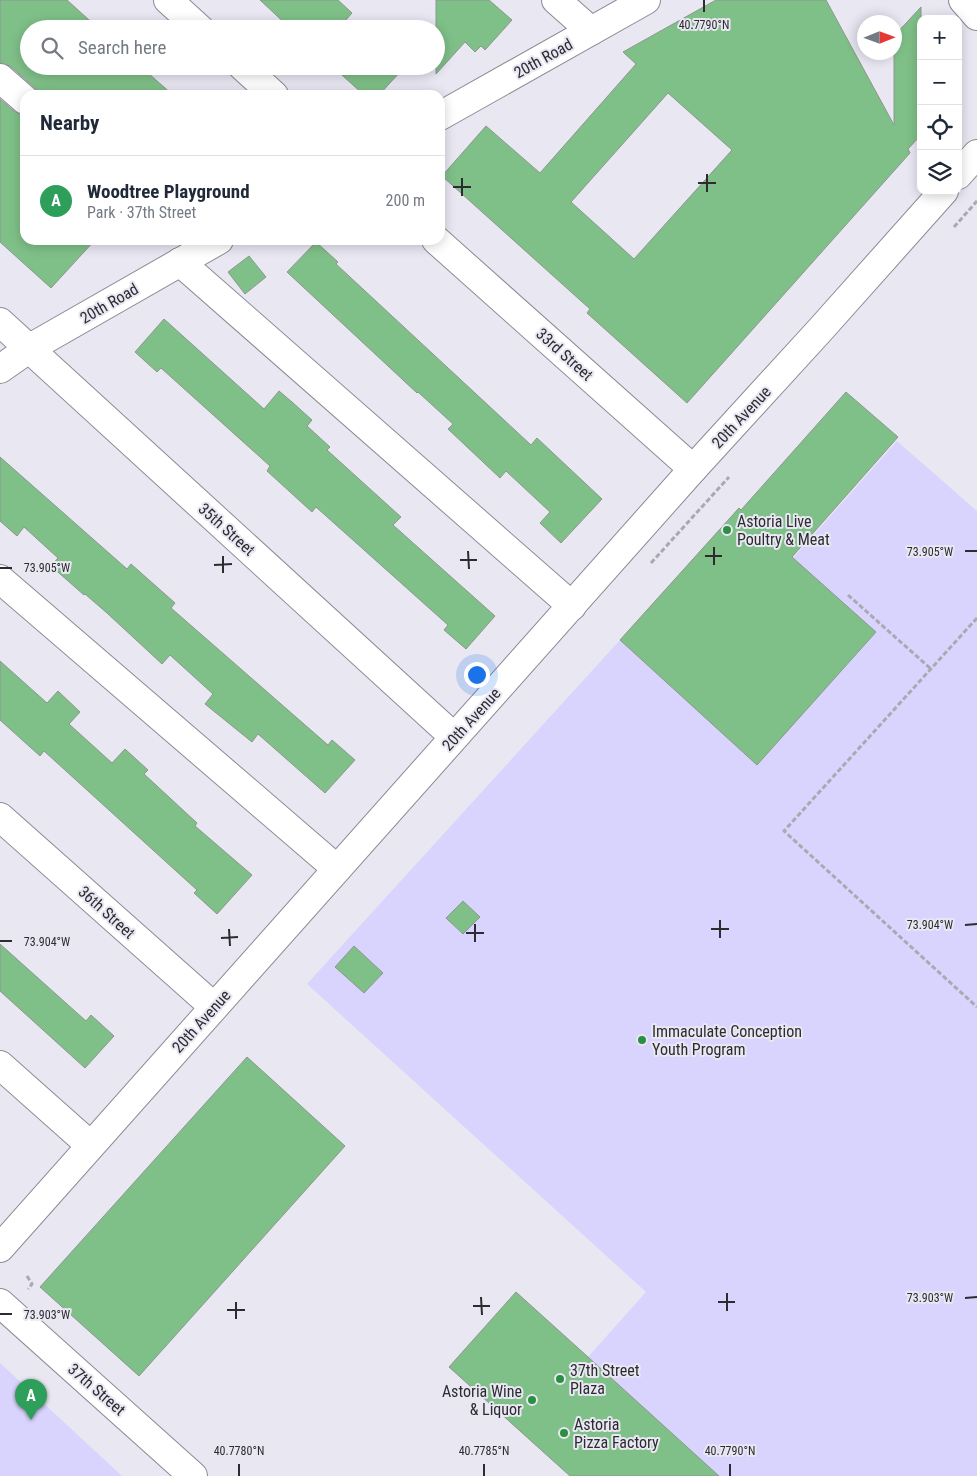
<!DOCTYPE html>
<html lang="en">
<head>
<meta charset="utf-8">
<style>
	:root { --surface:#fff; --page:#f2f2f3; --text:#1f2937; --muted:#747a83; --line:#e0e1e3; --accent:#ea580c }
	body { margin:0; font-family:"Roboto Condensed",sans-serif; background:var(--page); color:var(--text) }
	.controls { position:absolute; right:15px; top:15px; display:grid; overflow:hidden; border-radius:10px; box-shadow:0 2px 12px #0003 }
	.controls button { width:45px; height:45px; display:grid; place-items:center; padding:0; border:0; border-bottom:1px solid var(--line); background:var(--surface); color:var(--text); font:25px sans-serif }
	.compass { position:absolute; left:857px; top:15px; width:45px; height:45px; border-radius:50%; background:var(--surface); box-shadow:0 2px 12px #0003; rotate:89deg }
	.you { position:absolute; left:476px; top:674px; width:18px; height:18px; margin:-12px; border:4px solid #fff; border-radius:50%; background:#1a73e8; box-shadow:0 0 0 8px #1a73e833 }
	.badge { display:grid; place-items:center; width:32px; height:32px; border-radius:50%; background:var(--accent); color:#fff; font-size:16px; font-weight:700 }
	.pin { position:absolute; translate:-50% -41px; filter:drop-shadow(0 1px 2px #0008) }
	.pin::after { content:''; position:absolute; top:26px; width:18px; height:15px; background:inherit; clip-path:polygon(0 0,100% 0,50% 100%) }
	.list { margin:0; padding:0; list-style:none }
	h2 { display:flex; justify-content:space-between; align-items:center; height:65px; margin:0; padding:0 20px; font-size:21px }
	h2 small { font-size:16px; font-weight:400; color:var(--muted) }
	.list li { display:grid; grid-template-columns:32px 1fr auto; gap:15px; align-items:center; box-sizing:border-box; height:90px; padding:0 20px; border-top:1px solid var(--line) }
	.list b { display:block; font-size:19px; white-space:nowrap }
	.list p { margin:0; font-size:16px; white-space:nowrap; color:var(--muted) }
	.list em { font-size:16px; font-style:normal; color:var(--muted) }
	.icon { flex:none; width:28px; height:28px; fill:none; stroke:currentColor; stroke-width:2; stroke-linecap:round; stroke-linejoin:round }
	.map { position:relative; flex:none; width:977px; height:1476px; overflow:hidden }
	.search { position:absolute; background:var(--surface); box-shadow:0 2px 12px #0003; left:20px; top:20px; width:425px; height:55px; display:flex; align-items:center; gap:12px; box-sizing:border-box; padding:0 18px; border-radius:28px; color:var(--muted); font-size:19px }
	.panel { position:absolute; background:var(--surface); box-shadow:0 2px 12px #0003; left:20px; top:90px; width:425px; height:155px; border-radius:15px }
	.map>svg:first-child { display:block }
	.park { fill:#d9d4fd }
	.building { fill:#7fc088; stroke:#8e968f; fill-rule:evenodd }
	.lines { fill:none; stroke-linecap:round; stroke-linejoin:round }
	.minor-casing { stroke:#8c8b95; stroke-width:30 }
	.path { stroke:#aaa9b2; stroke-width:3; stroke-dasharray:5 2.5; stroke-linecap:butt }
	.minor { stroke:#fff; stroke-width:28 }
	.ticks { fill:none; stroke:#2c2c30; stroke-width:2 }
	.poi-dot { fill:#2a8e43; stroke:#e8e7f2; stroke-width:2 }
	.labels { text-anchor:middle; stroke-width:4; stroke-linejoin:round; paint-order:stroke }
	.street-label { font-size:16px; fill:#2c2c30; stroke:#e8e7f2 }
	.poi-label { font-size:16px; fill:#2c2c30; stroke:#e8e7f2; text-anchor:start }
	.ticks-label { font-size:12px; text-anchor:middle; fill:#2c2c30; stroke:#e8e7f2; stroke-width:4; stroke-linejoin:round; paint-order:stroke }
</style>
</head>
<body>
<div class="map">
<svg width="977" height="1476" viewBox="0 0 977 1476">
	<rect width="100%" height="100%" fill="#e8e7f2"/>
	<!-- park -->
	<g class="park">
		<path d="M897,441l80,70v965h-258l-131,-119 58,-65 -339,-308 313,-344 137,125 119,-133 -83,-74z"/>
		<path d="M0,1363l122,113h-122z"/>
	</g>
	<!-- building -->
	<g class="building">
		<path d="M0,0h67l32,29h-70v37h111l33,29h-133l-5,-7 -25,-22 -10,-3z"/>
		<path d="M260,0h78l14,13 -7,8 8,8h-62z"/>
		<path d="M436,0h53l23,20 -27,30 -4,-4 -6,6 -10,-10 -29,32z"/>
		<path d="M716,0h110l68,125v-89l27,-29v128l-13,14 2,4 -223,250 -100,-90 3,-4 -148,-133 44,-50 54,47 96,-109 -13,-12zM668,93l64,57 -98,109 -63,-57z"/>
		<path d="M332,66h61l7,6 -21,23h-15z"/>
		<path d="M0,99l15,13 10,3v125h70l-44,48 -51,-46z"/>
		<path d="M316,242l22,20 -2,2 195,181 6,-7 65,61 -41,44 -21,-20 10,-11 -44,-41 -6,7 -52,-49 5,-5 -35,-32 -1,1 -130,-121z"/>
		<path d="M249,256l17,21 -21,17 -17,-22z"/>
		<path d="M164,319l100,90 15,-18 13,11 20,18 -5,6 23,21 -3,3 74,67 -8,8 102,91 -29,33 -22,-19 4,-5 -132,-118 -4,5 -45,-41 3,-5 -109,-98 -4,4 -22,-20z"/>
		<path d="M846,392l52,45 -106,120 84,75 -119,133 -137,-125 119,-132 2,2z"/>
		<path d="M0,457l127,112 4,-5 44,39 -4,5 157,137 4,-5 23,20 -30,33 -67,-59 -6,8 -47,-38 8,-10 -43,-39 -8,9 -55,-51 -22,-19 -1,1 -33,-29 7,-8 -34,-31 -7,9 -17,-15z"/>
		<path d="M0,661l47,42 11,-12 22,21 -11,12 43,39 13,-14 23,21 -4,4 53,49 -2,3 57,49 -35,39 -23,-21 3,-3 -153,-139 -4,5 -40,-36z"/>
		<path d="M463,901l17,16 -17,17 -17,-16z"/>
		<path d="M0,944l86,77 5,-6 23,21 -29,32 -85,-77z"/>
		<path d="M354,946l29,27 -19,20 -29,-26z"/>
		<path d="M247,1057l98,89 -206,230 -99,-89z"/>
		<path d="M516,1292l72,65 131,119h-149l-121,-109z"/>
	</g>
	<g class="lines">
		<!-- minor casing -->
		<g class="minor-casing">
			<g id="minor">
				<path d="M168,0l32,29"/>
				<path d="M556,0l35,31"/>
				<path d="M963,0l14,16"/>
				<path d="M242,66l32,29"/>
				<path d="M0,78l25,22"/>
				<path d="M440,116l206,-116"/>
				<path d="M958,175l19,-21"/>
				<path d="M436,240l257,229"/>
				<path d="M180,262l392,344"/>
				<path d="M0,322l454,415"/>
				<path d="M0,369l30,-21 189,-108"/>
				<path d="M0,579l337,290"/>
				<path d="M0,817l214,190"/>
				<path d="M0,1065l90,80"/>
				<path d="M0,1248l693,-779 128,-140 123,-138"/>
				<path d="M0,1303l193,173"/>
			</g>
		</g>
		<!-- path -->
		<g class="path">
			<path d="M954,227l23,-26"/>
			<path d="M651,563l78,-86"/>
			<path d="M848,595l83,74"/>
			<path d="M977,618l-193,213 193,176"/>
			<path d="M27,1276l5,8 -4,5"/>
		</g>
		<!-- minor -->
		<use href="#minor" class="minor"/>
	</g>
	<!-- ticks -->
	<path class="ticks" d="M704,0v12M707,174v18M462,178v18M698,183h18M453,187h18M714,547v18M468,551l1,18M965,551h12M223,556v17M705,556h17M460,560h17M214,565l18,-1M0,568h12M720,920v18M475,924v18M965,925l12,-1M229,929l1,17M711,929h18M466,933h18M221,938l17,-1M0,941h12M727,1293v18M481,1297l1,18M965,1298l12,-1M236,1302v17M718,1302h17M473,1306h17M227,1310h18M0,1314h12M239,1464v12M484,1464v12M730,1464v12"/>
	<!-- markers -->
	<g class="poi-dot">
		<circle cx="727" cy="530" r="5"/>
		<circle cx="642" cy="1040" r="5"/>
		<circle cx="560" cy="1379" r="5"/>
		<circle cx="532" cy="1400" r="5"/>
		<circle cx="564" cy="1433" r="5"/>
	</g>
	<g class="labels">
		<!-- street labels -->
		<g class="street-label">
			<text transform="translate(543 58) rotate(-29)" y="6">20th Road</text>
			<text transform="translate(109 303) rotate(-30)" y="6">20th Road</text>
			<text transform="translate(565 354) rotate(42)" y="6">33rd Street</text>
			<text transform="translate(741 417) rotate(-47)" y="6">20th Avenue</text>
			<text transform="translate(227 529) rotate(42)" y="6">35th Street</text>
			<text transform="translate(471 719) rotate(-48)" y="6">20th Avenue</text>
			<text transform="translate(107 912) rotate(42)" y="6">36th Street</text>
			<text transform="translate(201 1021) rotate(-48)" y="6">20th Avenue</text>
			<text transform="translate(97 1389) rotate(41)" y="6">37th Street</text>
		</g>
		<!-- poi labels -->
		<g class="poi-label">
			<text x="737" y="527">Astoria Live<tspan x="737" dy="18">Poultry &amp; Meat</tspan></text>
			<text x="652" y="1037">Immaculate Conception<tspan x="652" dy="18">Youth Program</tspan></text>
			<text x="570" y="1376">37th Street<tspan x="570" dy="18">Plaza</tspan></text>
			<text x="522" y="1397" text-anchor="end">Astoria Wine<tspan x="522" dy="18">&amp; Liquor</tspan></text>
			<text x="574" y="1430">Astoria<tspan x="574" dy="18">Pizza Factory</tspan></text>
		</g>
	</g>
	<g class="ticks-label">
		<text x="704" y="29">40.7790°N</text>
		<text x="930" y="556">73.905°W</text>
		<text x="47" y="572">73.905°W</text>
		<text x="930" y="929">73.904°W</text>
		<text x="47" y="946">73.904°W</text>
		<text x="930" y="1302">73.903°W</text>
		<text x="47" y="1319">73.903°W</text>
		<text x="239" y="1455">40.7780°N</text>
		<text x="484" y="1455">40.7785°N</text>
		<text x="730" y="1455">40.7790°N</text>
	</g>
</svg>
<div class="controls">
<button>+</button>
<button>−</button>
<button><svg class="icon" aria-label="locate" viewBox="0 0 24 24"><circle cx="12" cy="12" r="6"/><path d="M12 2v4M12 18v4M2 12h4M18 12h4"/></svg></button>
<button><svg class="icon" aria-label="layers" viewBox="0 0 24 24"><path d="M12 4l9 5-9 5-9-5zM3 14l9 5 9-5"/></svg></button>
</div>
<svg class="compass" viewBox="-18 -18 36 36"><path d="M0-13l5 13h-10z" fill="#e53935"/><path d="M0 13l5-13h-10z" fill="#747a83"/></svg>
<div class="you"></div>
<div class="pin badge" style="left:31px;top:1420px;background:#2e9e5b">A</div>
<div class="search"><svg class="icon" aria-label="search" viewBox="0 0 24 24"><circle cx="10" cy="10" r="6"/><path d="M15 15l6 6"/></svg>Search here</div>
<section class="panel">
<h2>Nearby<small></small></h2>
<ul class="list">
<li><span class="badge" style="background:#2e9e5b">A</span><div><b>Woodtree Playground</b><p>Park · 37th Street</p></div><em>200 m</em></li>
</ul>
</section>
</div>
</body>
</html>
